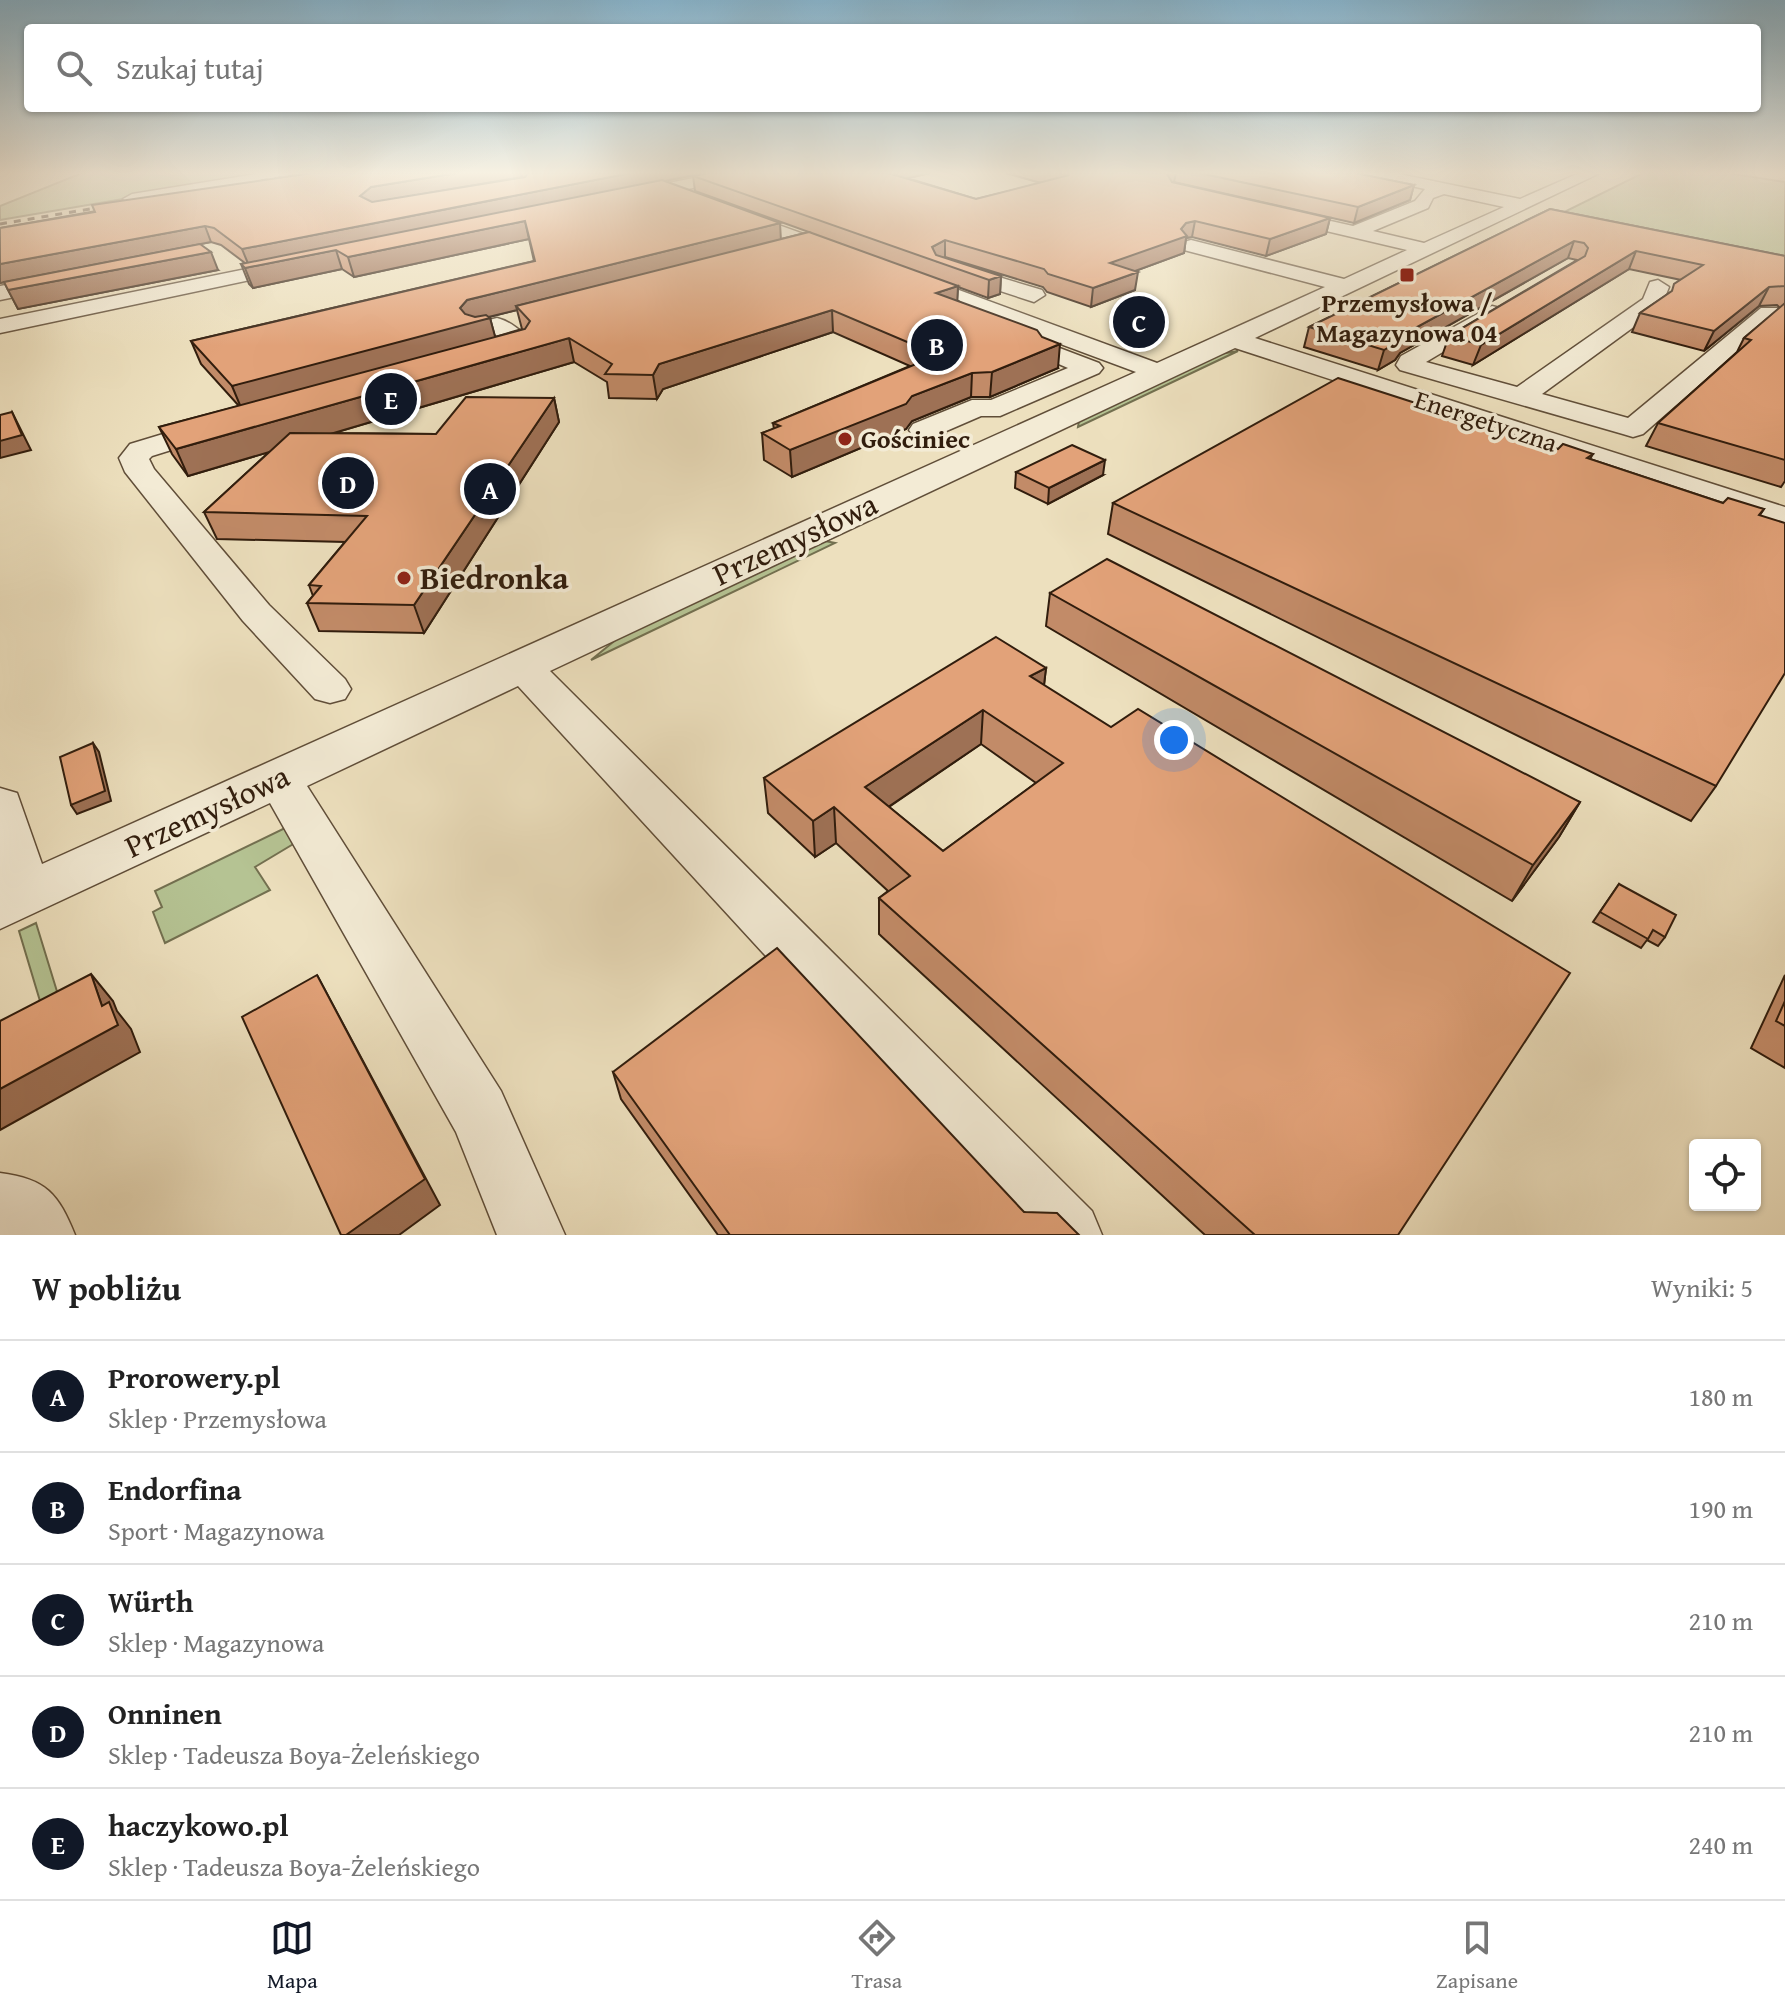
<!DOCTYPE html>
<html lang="pl">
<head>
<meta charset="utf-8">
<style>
	:root { --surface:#fff; --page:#f6f6f6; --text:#222; --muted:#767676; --line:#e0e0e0; --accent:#111827 }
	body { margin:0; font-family:"Gentium Book Plus",serif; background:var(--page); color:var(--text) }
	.controls { position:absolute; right:24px; bottom:24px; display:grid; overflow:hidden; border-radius:8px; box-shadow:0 2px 6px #0004 }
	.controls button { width:72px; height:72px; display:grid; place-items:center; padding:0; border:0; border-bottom:2px solid var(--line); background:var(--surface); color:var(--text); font:40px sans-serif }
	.you { position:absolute; left:1174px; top:740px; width:28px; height:28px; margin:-20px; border:6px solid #fff; border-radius:50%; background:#1a73e8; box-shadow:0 0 0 12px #1a73e833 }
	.badge { display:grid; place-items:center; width:52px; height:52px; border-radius:50%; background:var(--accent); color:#fff; font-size:26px; font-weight:700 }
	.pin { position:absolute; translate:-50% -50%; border:4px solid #fff; box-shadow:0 2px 8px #0006 }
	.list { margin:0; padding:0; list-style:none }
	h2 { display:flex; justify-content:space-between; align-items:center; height:104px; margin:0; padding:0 32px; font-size:34px }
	h2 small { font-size:26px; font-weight:400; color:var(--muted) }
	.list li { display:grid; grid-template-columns:52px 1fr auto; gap:24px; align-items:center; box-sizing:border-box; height:112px; padding:0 32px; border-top:2px solid var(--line) }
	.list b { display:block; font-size:30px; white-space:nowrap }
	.list p { margin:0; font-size:26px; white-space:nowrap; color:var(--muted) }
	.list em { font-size:26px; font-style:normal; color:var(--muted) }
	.icon { flex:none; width:44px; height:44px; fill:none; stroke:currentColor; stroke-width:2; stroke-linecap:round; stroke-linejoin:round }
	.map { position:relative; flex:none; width:1785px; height:1235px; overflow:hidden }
	.search { position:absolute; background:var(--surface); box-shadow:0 2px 6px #0004; left:24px; right:24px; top:24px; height:88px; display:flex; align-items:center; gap:20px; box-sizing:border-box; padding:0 28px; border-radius:8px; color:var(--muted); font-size:30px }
	.sheet { height:664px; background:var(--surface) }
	nav { display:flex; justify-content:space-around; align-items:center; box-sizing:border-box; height:112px; border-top:2px solid var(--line); background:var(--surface); font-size:22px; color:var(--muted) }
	nav a { display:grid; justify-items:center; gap:4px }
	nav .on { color:var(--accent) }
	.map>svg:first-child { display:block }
	.green { fill:#b5c393; stroke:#737050; stroke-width:2 }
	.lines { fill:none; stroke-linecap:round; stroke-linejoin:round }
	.minor-casing { stroke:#604e39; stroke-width:3 }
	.minor { fill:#f3ebd5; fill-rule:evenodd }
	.rail { stroke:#311d0d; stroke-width:3; stroke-dasharray:7 7; stroke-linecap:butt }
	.wall { fill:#c28b68; stroke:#311d0d; stroke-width:2; fill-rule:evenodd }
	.shaded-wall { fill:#9e7155; stroke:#311d0d; stroke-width:2 }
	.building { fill:#e2a279; stroke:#311d0d; stroke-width:2; fill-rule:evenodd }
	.poi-dot { fill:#8f2418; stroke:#f3ebd5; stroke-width:3 }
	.labels { text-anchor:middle; stroke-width:7; stroke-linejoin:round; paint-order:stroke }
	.far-poi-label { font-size:26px; font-weight:bold; fill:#311d0d; stroke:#f3ebd5 }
	.far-street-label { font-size:26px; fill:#311d0d; stroke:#f3ebd5 }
	.street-label { font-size:32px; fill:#311d0d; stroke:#f3ebd5 }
	.poi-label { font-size:32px; font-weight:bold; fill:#311d0d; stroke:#f3ebd5; text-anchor:start }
</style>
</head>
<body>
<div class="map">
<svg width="1785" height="1235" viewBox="0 0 1785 1235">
	<rect width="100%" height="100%" fill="#ede0be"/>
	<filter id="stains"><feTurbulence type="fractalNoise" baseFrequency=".0025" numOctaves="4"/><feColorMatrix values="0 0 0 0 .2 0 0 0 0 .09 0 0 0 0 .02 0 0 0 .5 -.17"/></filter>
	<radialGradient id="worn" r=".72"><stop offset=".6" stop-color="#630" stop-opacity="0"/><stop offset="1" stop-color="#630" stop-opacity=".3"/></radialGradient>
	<!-- green -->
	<g class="green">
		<path d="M82,173h171l-13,6 -240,41v-14z"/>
		<path d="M1643,173h84l58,9v78l-227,-45z"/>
		<path d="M1238,351l-160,76 1,-6 141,-67z"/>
		<path d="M825,541l10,2 -244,117 27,-22z"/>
		<path d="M285,828l10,15 -40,24 15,23 -105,53 -12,-31 9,-5 -7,-16z"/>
		<path d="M36,923l27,88 -17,10 -27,-90z"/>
	</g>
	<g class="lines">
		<!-- minor casing -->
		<g class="minor-casing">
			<g id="minor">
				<path d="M262,173h37l-8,5 -159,26 -9,-5 9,-5z"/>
				<path d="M718,173h32l-8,5 -113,23 -9,-5 9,-5z"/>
				<path d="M1364,173h30l126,26 59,-26h21l-345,165 530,169v21l-550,-180 -685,323 542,540 10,24h-80l-504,-549 -211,100 194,305 64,144h-68l-41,-103 -186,-329 -270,126v-141l17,5 25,71 1094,-492 -234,-87 -3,-5 3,-5h16l239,88 168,-76 -141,-37 -3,-4 3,-4 7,-2 153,39 63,-29 -136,-32 -3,-4 9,-5 76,17 62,-25 10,-12 -59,-13zM1444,194l60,13 -80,36 -51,-12 55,-23 5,-10z"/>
				<path d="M734,209l114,41 3,4 -10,6 -7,-2 -106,-40 -3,-4z"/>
				<path d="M295,259l10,6 -3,4 -302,64v-14z"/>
				<path d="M952,263l90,27 3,5 -11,7 -89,-29 -3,-4z"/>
				<path d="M60,275l11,6 -3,5 -68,14v-14z"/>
				<path d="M1658,280l11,7 -8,20 -119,87 86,24 133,-110h16l4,5 -138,121 -10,3 -10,-3 -223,-64 -4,-5 5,-9 91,-50 8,2 4,5 -4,5 -74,44 91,25 126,-88 7,-17z"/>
				<path d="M497,318c13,3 28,15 35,26l-3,5 -41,11 -9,-2 -3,-5 3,-5 23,-7 -17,-16 4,-5z"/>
				<path d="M1049,344l50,19 4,5 -4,5 -99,43h-19l-37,16 3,4 -5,6c-14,4 -25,0 -33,-12l4,-6 59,-24h19l77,-32 -28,-12 -3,-5 3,-5z"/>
				<path d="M216,418l10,3 4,6 -4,6 -74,23 -3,3 5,10 115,136 76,74 6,10 -6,10 -15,4 -15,-4 -72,-78 -118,-149 -6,-14 11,-14z"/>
				<path d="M0,1173c47,6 58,21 75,62h-75z"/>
			</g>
		</g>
		<!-- minor -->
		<use href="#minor" class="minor"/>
		<!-- rail -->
		<g class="rail">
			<path d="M261,181l48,-8"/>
			<path d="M0,224l114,-19"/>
		</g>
	</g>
	<!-- wall -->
	<g class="wall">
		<path d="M312,173h392l-40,8 117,58 28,-7 -114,-41 -2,-15 15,-3h222l-23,5 69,21 65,-16 -35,-10h358v2l50,10 -4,15 -56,23 -180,-41 156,36 -4,16 -60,22 -74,-19 -6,1 -2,15 -49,18v19l-44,17 -44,-15 -4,-5 -98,-30 -1,1 57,18 -1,18 -12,4 -30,-11 -1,13 101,68 -68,29h-19l-59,24 -6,8 -114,48 -28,-17 -2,-27 12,-4 -1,-6 137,-57 -77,-34 -170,57 -6,10 -48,-1 -2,-16 -33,-20 -240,71 102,1 118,-36 5,24 -135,211 -105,-2 -12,-28 6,-7 -4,-11 36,-43 -128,-3 -13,-27 65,-60 -81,24 -16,-22 -13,-27 80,-21 -38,-42 -10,-23 343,-80 -5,-22 -175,38 -12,-8 -89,19 -4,-4 -8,-20 4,-1 -24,-18 -10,-3 -31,6 38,22 -200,39 -14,-27 -4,1v-55zM522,177v1l-102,16zM517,310l5,19 -27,8 -5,-19 -1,-1z"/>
		<path d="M1550,209l235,47v225l-4,6 -135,-41 12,-23 79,-71 7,-14 36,-30 -3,-3 -18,1 -55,45 -72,-19 8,-19 32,-22 9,-11 -52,-11 -156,96 -31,-9 7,-20 128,-76 -9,-2 -168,95 -5,7 -17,10 -74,-23 5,-20z"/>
		<path d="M1558,449l35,5 -3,5 133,44 41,6 -4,6 -44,271 -25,35 -583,-287 5,-31z"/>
		<path d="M1016,472l87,3 -55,29 -33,-16z"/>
		<path d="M1050,593l530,209 -21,35 -47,64 -466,-275z"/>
		<path d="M1046,668l-2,17 354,550h-193l-326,-301v-36l9,-7 -52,-48 -21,14 -47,-44 -4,-35zM981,744l55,39 -93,68 -54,-44z"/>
		<path d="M1619,884l46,53 -7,9 -11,-6 -6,8 -48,-26z"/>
		<path d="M1785,975v93l-34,-20z"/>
		<path d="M613,1072l411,140 55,23h-361l-97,-136z"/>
	</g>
	<!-- shaded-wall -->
	<g class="shaded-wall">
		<path d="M457,173h64l1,4 -146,25 -12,9 -4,-15 11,-9z"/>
		<path d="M631,173h73l-455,93 -7,-17z"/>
		<path d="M879,173h51l-51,12z"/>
		<path d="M1170,173h6l-2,9 -9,7 2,-15z"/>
		<path d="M1414,185l-4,15 -56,23 4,-16z"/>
		<path d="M1330,218l-4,16 -60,22 4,-17z"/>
		<path d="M525,221l4,18 -175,38 -6,-20z"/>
		<path d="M1195,221l-3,16 -6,1 -2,15 -76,28 2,-18 71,-34 5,-6z"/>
		<path d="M780,223l1,18 -265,65 1,4 -45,11 18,-3 6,22 -254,70 -10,-24 228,-78 7,-8z"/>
		<path d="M205,226l6,16 -211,41v-19z"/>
		<path d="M945,240v17l-8,4 -5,-14z"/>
		<path d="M1574,241l-6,17 -168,95 -5,7 -17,10 6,-20 22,-17z"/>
		<path d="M336,250l6,19 -89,19 -8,-20z"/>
		<path d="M1636,251l-7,18 -156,96 8,-20z"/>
		<path d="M211,252l7,18 -200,39 -10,-19z"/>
		<path d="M1138,272l-3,18 -44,17 2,-19z"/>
		<path d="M1001,276l-1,18 -12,4 1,-18z"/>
		<path d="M958,286l-1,22 -21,-15z"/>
		<path d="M1769,287l-10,19 -55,45 10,-20z"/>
		<path d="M832,310l1,22 -170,57 -6,10 -4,-24 6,-11z"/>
		<path d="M569,338l5,24 -386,114 -12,-27z"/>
		<path d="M1060,344l-2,24 -68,29 2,-25z"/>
		<path d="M972,373l-1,24 -59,24 -6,8 -114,48 -2,-27 122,-54z"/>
		<path d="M554,398l5,24 -135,211 -10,-28z"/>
		<path d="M12,412l19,38 -31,8v-17z"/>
		<path d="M1105,460l-2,15 -55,29 1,-16z"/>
		<path d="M1046,668l-4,34 -12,-26z"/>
		<path d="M983,710l-2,34 -115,78 -1,-35z"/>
		<path d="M93,743l6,9 12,49 -34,13 -6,-9z"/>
		<path d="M1580,802l-21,35 -47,64 21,-36z"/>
		<path d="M834,807l2,36 -21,14 -2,-36z"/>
		<path d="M91,974l22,27 4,10 14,18 9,23 -140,78v-41l102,-83z"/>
		<path d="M317,975l123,230 -41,30h-53z"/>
	</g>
	<!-- building -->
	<g class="building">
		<path d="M312,173h145l-86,14 -11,9 12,6 153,-25 3,-4h103l-389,76 -28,-21 -9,-2 -205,38v-36l95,-16 -3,-7z"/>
		<path d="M708,173h180l88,26 93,-24 -9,-2h110l-3,1 5,8 158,36 -60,21 -75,-18 -9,2 -5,6 6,7 -77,27 28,9 -45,16 -45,-14 -4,-5 -99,-29 -13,7 4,8 65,21 -12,4 -296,-104z"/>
		<path d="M1199,173h156l59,12 -56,22z"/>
		<path d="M662,180l118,43 -313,77 -7,8 5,6 10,3 11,-2 4,3 -258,68 -41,-45 344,-80 -10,-40 -177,36 -12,-7 -91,18 -4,-4z"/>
		<path d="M1550,209l235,47v30l-16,1 -55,44 -74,-18 32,-22 2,-7 29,-19 -67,-14 -155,94 -32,-9 136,-80 3,-8 -4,-5 -10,-2 -168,92 -5,7 -17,10 -75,-23z"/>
		<path d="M809,232l149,54 -22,7 101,37 5,7 18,7 -68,28 -20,1 -60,23 -6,8 -116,46 -28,-17 18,-7 -7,-3 165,-68 -106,-45 -173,54 -6,11 -48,-1 7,-10 -43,-26 -393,111 -17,-22 366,-98 5,-8 -14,-15z"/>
		<path d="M200,244l11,8 -203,38 -4,-8z"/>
		<path d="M1785,303v157l-127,-37 93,-83 -7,-2z"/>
		<path d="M1338,378l220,71 5,-5 30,10 -6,4 136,45 5,-5 36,11 -5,6 26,8v150l-69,113 -603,-283z"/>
		<path d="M466,397l88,1 -140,207 -107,-2 14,-17 -12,-1 58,-69 -163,-4 86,-79 146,1z"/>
		<path d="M12,412l10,23 -22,6v-26z"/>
		<path d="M1072,445l33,15 -56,28 -33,-16z"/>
		<path d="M1107,559l473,243 -47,63 -483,-272z"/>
		<path d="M996,637l50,31 -16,8 81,51 27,-18 432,264 -172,262h-143l-376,-337 31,-22 -76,-69 -21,14 -49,-43zM983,710l80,53 -120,88 -78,-64z"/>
		<path d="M93,743l12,48 -34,14 -11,-48z"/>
		<path d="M1619,884l57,31 -11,22 -12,-7 -5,9 -48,-27z"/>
		<path d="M777,948l247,264 33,1 22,22h-349l-117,-163z"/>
		<path d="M91,974l11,32 7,-4 9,23 -118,64v-68z"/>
		<path d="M317,975l108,204 -79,56h-5l-99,-218z"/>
		<path d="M1785,1001v25l-9,-5z"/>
	</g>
	<!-- sky -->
	<linearGradient id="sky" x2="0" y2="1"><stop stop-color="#88b8d3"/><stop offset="0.5" stop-color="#f7f1e2"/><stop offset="1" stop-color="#f7f1e2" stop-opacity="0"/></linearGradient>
	<rect width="1785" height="346" fill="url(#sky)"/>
	<!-- markers -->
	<g class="poi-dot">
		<rect x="1399" y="267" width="16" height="16" rx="4"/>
		<circle cx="845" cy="439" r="8"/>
		<circle cx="404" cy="578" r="8"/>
	</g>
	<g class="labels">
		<!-- far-poi labels -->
		<g class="far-poi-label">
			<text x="1407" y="312">Przemysłowa /<tspan x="1407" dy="30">Magazynowa 04</tspan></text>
			<text x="861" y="448" text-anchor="start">Gościniec</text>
		</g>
		<!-- far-street labels -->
		<g class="far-street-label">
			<text transform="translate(1486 421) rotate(18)" y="9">Energetyczna</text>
		</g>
		<!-- street labels -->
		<g class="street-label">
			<text transform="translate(795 539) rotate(-25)" y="11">Przemysłowa</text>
			<text transform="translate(207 811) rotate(-25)" y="11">Przemysłowa</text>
		</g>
		<!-- poi labels -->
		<g class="poi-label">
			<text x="420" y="589">Biedronka</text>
		</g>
	</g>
	<rect width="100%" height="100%" filter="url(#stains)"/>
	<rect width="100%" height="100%" fill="url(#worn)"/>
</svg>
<div class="controls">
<button><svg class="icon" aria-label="locate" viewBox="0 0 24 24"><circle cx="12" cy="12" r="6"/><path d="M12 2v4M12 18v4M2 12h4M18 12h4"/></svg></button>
</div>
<div class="you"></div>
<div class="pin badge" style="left:490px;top:489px">A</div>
<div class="pin badge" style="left:937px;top:345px">B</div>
<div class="pin badge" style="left:1139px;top:322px">C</div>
<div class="pin badge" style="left:348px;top:483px">D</div>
<div class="pin badge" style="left:391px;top:399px">E</div>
<div class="search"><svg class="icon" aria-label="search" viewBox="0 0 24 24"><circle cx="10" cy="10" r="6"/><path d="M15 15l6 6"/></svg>Szukaj tutaj</div>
</div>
<section class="sheet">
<h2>W pobliżu<small>Wyniki: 5</small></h2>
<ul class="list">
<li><span class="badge">A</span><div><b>Prorowery.pl</b><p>Sklep · Przemysłowa</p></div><em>180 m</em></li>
<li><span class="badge">B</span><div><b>Endorfina</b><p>Sport · Magazynowa</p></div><em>190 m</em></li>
<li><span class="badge">C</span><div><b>Würth</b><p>Sklep · Magazynowa</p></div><em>210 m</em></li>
<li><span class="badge">D</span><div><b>Onninen</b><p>Sklep · Tadeusza Boya-Żeleńskiego</p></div><em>210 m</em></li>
<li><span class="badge">E</span><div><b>haczykowo.pl</b><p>Sklep · Tadeusza Boya-Żeleńskiego</p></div><em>240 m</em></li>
</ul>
</section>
<nav>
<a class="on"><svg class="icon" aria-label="map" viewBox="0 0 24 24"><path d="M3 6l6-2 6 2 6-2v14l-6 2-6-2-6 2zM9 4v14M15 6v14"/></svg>Mapa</a>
<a><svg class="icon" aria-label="directions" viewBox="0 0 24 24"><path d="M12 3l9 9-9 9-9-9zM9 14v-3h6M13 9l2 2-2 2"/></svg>Trasa</a>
<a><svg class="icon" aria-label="saved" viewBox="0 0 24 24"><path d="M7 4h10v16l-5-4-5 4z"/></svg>Zapisane</a>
</nav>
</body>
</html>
